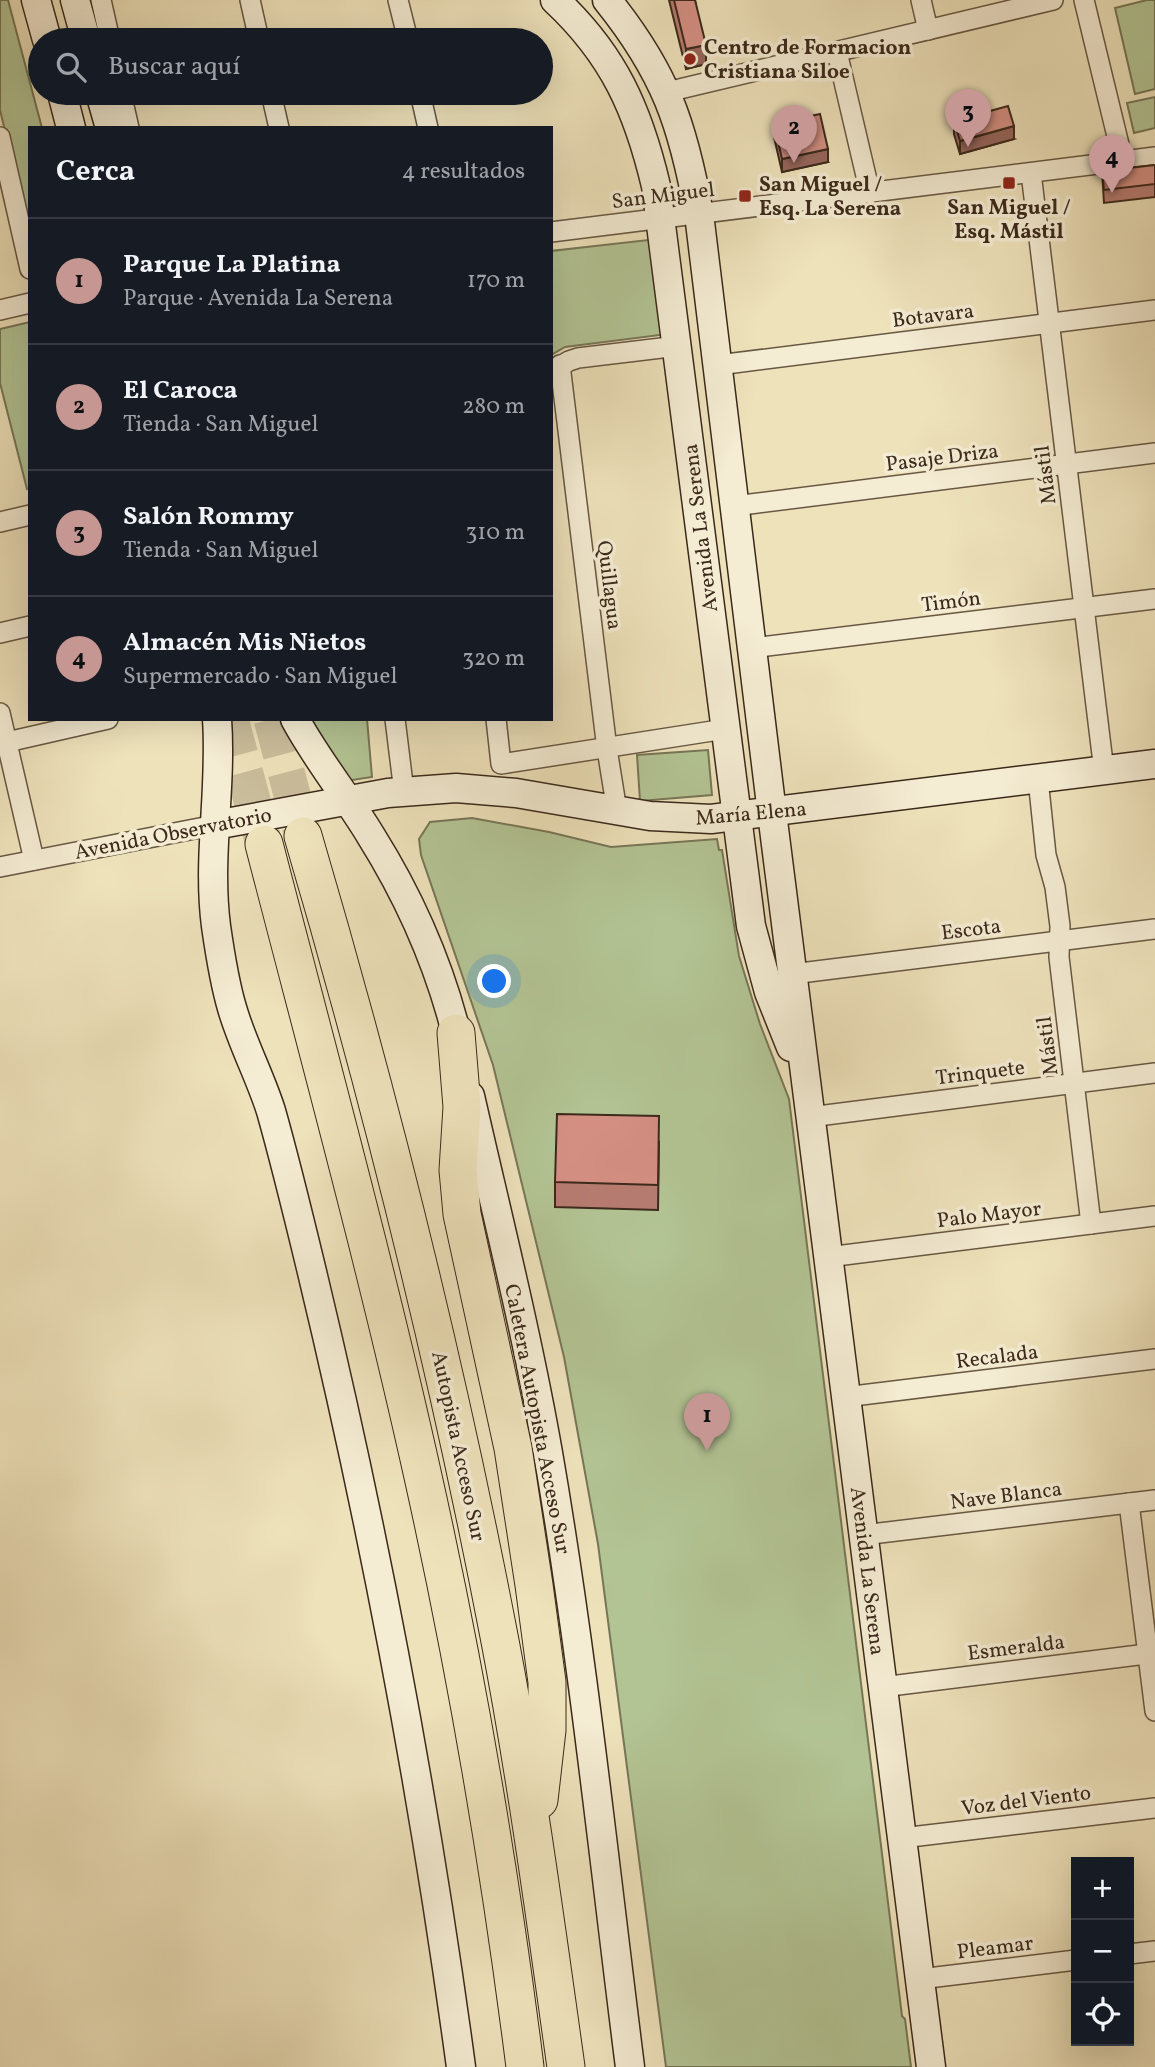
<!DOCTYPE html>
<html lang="es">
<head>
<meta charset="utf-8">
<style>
	:root { --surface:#171b24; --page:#20242c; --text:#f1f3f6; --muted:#9ea1a6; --line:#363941; --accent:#c59692 }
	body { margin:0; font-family:Vollkorn,serif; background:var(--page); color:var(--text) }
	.controls { position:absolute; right:21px; bottom:21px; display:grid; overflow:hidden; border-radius:0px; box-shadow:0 7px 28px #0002 }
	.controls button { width:63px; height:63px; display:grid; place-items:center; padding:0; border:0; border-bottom:2px solid var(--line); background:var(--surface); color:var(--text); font:35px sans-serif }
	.you { position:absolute; left:495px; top:982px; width:24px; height:24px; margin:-18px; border:5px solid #fff; border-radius:50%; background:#1a73e8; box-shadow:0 0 0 10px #1a73e833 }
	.badge { display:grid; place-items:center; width:46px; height:46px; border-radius:50%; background:var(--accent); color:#111; font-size:23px; font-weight:700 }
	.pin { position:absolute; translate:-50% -58px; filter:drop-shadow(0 2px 4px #0008) }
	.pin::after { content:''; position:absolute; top:37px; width:24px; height:21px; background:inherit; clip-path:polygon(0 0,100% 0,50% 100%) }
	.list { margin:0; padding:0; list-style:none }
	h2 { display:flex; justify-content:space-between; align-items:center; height:91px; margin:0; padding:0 28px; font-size:30px }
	h2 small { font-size:23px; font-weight:400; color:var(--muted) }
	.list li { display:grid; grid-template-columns:46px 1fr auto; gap:21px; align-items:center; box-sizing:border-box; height:126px; padding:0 28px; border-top:2px solid var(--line) }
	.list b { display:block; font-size:26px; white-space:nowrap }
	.list p { margin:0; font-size:23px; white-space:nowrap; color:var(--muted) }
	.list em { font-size:23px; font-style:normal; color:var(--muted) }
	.icon { flex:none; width:38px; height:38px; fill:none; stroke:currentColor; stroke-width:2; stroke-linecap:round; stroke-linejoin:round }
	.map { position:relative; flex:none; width:1155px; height:2067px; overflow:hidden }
	.search { position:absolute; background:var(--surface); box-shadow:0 7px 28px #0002; left:28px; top:28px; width:525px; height:77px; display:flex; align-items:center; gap:18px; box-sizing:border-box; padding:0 24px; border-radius:38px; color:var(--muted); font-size:26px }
	.panel { position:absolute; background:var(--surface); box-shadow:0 7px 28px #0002; left:28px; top:126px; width:525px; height:595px; border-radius:0px }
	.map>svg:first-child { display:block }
	.green { fill:#b3c494; stroke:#777658; stroke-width:2 }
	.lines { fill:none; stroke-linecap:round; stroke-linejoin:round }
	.highway-tunnel { stroke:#cabd9b; stroke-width:37; stroke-dasharray:37 18; stroke-linecap:butt }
	.street-casing { stroke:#685743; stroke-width:22 }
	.secondary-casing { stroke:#3b291b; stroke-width:31 }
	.highway-casing { stroke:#3b291b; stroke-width:39 }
	.street { stroke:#f4ecd3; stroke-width:19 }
	.secondary { stroke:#f4ecd3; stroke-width:28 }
	.highway { stroke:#eee2bb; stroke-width:37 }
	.wall { fill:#b77c72; stroke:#3b291b; stroke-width:2 }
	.shaded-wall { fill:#95655c; stroke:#3b291b; stroke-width:2 }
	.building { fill:#d59084; stroke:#3b291b; stroke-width:2 }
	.poi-dot { fill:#8f2418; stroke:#f4ecd3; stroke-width:2.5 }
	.labels { text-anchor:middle; stroke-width:7; stroke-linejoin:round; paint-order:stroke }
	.poi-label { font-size:21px; font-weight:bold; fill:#3b291b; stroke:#f4ecd3; text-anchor:start }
	.street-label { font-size:21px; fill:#3b291b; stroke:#f4ecd3 }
</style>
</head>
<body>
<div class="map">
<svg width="1155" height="2067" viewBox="0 0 1155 2067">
	<rect width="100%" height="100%" fill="#eee2bb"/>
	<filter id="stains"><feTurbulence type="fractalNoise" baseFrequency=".00286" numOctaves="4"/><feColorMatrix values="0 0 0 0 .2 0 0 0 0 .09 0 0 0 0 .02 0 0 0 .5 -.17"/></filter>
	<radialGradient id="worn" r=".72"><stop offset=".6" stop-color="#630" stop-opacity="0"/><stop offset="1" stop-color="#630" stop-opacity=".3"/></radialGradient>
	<!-- green -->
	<g class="green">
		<path d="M0,0h8l34,128h-12v107l-30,-125z"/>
		<path d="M1147,0h8v89l-20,5 -20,-86z"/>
		<path d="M1155,97v31l-21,5 -7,-30z"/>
		<path d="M657,239l11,95 -103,13 -14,8v-104z"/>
		<path d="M30,322v166l-3,1 -27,-106v-54z"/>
		<path d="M311,719h56l5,58 -26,4z"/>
		<path d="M708,750l4,45 -72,6 -3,-46z"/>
		<path d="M472,818l77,14 62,15 106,-8 2,11h3l17,106 21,68 29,75 113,917 3,3 6,48h-245l-68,-523 -34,-187 -71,-292 -72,-210 -2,-16 11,-17z"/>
	</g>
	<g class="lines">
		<!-- highway-tunnel -->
		<g class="highway-tunnel">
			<path d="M230,719l34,125"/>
			<path d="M272,719l31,117"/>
		</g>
		<!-- street casing -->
		<g class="street-casing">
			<g id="street">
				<path d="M101,0l9,40"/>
				<path d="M250,0l9,40"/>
				<path d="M398,0l10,40"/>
				<path d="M921,0l7,30"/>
				<path d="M1084,0l39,161"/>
				<path d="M837,52l33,141"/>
				<path d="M667,92l386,-92"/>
				<path d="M121,93l8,35"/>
				<path d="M271,93l8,35"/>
				<path d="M420,93l8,35"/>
				<path d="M0,137l30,132"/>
				<path d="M1031,173l73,598"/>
				<path d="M551,232l604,-75"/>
				<path d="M0,310l30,-7"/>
				<path d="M560,365l47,384 10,62"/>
				<path d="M718,365l437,-55"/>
				<path d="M552,371l17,-10 9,-3 100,-12"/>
				<path d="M734,506l421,-53"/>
				<path d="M0,522l30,-7"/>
				<path d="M0,633l30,-7"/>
				<path d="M752,648l403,-49"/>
				<path d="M0,713l34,147"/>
				<path d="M395,719l9,73"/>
				<path d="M496,719l5,45 224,-35"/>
				<path d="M7,742l101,-23"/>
				<path d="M1038,779l8,76 9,32 5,39 -1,31 32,267"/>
				<path d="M0,867l215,-42"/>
				<path d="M792,974l363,-45"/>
				<path d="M810,1117l345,-44"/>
				<path d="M828,1257l327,-41"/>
				<path d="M845,1397l310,-38"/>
				<path d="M1129,1503l26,208"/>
				<path d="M863,1535l292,-35"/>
				<path d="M882,1687l273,-34"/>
				<path d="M902,1838l253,-30"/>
				<path d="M1129,1954l26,-3"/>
				<path d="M920,1979l156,-19"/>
			</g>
		</g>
		<!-- secondary casing -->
		<g class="secondary-casing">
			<g id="secondary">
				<path d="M36,0l11,40"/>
				<path d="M75,0l11,40"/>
				<path d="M555,0c59,55 83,110 101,186l95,740 18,66 22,55"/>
				<path d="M607,0c58,72 76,124 92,214l73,599 159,1254"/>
				<path d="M62,93l9,35"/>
				<path d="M100,93l10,35"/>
				<path d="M217,719c5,70 -10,138 -1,207 4,28 8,55 16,82 10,35 28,68 39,103 15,53 28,107 41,161 63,262 113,528 149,795"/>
				<path d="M295,719c22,41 52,77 76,117 42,67 73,140 90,217"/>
				<path d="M215,825l173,-32 68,-5 60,5 134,23 61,3 444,-55"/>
				<path d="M470,1096c27,119 57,237 78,357 35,203 56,409 82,614"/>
			</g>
		</g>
		<!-- highway casing -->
		<g class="highway-casing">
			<g id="highway">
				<path d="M303,836c78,265 145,534 197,805 27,141 46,284 66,426"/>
				<path d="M264,844c54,209 111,417 158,628 44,197 78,396 103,595"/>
				<path d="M456,1033l6,74 -4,63 4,44 51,234 21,137 13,97v48l-8,70"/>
			</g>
		</g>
		<!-- street -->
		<use href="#street" class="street"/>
		<!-- secondary -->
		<use href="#secondary" class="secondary"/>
		<!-- highway -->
		<use href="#highway" class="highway"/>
	</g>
	<!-- wall -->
	<g class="wall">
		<path d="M669,0h26l11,64 -20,5z"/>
		<path d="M954,121l60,18 -54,15 -6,-20z"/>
		<path d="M774,124l54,38 -46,10 -8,-35z"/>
		<path d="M1155,165v32l-51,6 -2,-32z"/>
		<path d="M659,1142l-1,68 -103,-3v-25z"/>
	</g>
	<!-- shaded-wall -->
	<g class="shaded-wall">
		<path d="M706,45v19l-20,5v-20z"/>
		<path d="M1014,126v13l-54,15v-13z"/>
		<path d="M828,149v13l-46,10v-13z"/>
	</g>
	<!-- building -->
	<g class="building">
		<path d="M674,0h21l11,45 -20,4z"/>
		<path d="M1008,106l6,20 -54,15 -6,-20z"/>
		<path d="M820,114l8,35 -46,10 -8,-35z"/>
		<path d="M1155,165v19l-51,6 -2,-19z"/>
		<path d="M557,1114l102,2 -1,69 -103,-3z"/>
	</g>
	<!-- markers -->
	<g class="poi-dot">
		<circle cx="690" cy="59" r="7"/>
		<rect x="1002" y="176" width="14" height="14" rx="3.5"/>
		<rect x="738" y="189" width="14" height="14" rx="3.5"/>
	</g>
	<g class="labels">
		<!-- poi labels -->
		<g class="poi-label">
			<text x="704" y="54">Centro de Formacion<tspan x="704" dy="24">Cristiana Siloe</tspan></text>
			<text x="759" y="191">San Miguel /<tspan x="759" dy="24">Esq. La Serena</tspan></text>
			<text x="1009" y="214" text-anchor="middle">San Miguel /<tspan x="1009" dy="24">Esq. Mástil</tspan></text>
		</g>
		<!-- street labels -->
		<g class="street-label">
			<text transform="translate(663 195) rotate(-7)" y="7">San Miguel</text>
			<text transform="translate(933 315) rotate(-7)" y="7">Botavara</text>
			<text transform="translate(942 457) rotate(-7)" y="7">Pasaje Driza</text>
			<text transform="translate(1045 475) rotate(-97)" y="7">Mástil</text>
			<text transform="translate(700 528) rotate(-97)" y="7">Avenida La Serena</text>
			<text transform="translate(610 585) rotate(83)" y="7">Quillagua</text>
			<text transform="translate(951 601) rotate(-7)" y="7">Timón</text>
			<text transform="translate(751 813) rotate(-5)" y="7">María Elena</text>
			<text transform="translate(173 833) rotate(-11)" y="7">Avenida Observatorio</text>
			<text transform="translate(971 929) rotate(-7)" y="7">Escota</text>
			<text transform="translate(1047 1046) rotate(-97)" y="7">Mástil</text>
			<text transform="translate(980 1072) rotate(-7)" y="7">Trinquete</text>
			<text transform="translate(989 1214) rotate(-7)" y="7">Palo Mayor</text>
			<text transform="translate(997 1356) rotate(-7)" y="7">Recalada</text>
			<text transform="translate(538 1419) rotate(79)" y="7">Caletera Autopista Acceso Sur</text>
			<text transform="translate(459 1446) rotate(78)" y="7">Autopista Acceso Sur</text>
			<text transform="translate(1006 1495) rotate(-7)" y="7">Nave Blanca</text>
			<text transform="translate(868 1571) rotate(83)" y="7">Avenida La Serena</text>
			<text transform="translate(1016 1647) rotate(-7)" y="7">Esmeralda</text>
			<text transform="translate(1026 1800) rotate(-7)" y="7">Voz del Viento</text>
			<text transform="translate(995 1947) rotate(-7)" y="7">Pleamar</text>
		</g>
	</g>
	<rect width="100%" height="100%" filter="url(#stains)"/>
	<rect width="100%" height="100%" fill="url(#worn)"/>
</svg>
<div class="controls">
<button>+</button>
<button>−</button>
<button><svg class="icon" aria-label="locate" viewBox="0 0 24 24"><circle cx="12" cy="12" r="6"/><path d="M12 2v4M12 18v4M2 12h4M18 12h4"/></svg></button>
</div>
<div class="you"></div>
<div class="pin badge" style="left:707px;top:1451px">1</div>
<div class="pin badge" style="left:794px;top:163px">2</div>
<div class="pin badge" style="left:968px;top:147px">3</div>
<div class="pin badge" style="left:1112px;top:193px">4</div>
<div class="search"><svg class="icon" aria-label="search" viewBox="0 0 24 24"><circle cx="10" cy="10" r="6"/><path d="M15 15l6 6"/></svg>Buscar aquí</div>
<section class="panel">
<h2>Cerca<small>4 resultados</small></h2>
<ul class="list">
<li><span class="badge">1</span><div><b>Parque La Platina</b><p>Parque · Avenida La Serena</p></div><em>170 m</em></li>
<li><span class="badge">2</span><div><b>El Caroca</b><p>Tienda · San Miguel</p></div><em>280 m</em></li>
<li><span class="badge">3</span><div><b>Salón Rommy</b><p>Tienda · San Miguel</p></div><em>310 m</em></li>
<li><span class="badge">4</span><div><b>Almacén Mis Nietos</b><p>Supermercado · San Miguel</p></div><em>320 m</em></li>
</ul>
</section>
</div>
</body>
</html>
